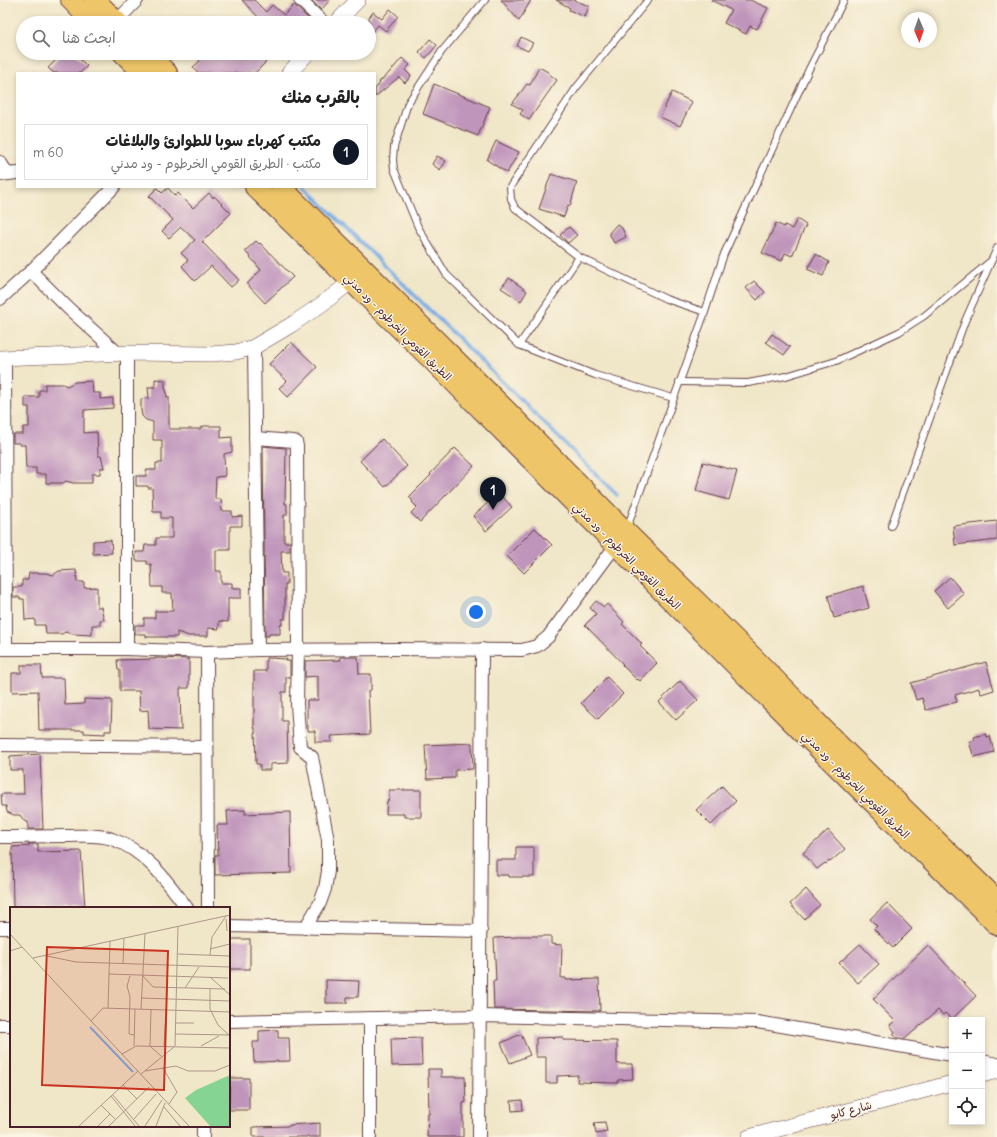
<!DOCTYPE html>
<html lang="ar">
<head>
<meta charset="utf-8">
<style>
	:root { --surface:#fff; --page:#f2f2f2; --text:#222; --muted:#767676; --line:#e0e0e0; --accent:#111827 }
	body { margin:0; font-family:Delius,"Playpen Sans Arabic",sans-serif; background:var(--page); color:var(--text); direction:rtl }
	.controls { position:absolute; right:12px; bottom:12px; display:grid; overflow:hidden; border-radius:0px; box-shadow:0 2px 6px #0003 }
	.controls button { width:36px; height:36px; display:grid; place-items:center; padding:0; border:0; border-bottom:1px solid var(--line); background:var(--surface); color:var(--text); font:20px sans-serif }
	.compass { position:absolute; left:901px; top:12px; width:36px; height:36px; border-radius:50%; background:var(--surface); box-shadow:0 2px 6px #0003; rotate:178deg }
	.you { position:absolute; left:476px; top:612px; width:14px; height:14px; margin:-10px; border:3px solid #fff; border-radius:50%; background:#1a73e8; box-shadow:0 0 0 6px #1a73e833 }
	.badge { display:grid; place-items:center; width:26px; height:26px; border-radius:50%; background:var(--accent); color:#fff; font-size:13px; font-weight:700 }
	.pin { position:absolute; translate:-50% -33px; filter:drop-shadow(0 1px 2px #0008) }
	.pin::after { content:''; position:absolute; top:21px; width:14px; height:12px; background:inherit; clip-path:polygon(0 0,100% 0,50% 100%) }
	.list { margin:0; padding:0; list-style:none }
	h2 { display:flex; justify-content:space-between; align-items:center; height:52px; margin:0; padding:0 16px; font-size:17px }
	h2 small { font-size:13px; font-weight:400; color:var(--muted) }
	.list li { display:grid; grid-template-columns:26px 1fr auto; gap:12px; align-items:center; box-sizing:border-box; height:56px; margin:0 8px 8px; padding:0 8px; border:1px solid var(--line); border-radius:0px }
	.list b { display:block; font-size:15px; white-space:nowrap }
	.list p { margin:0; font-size:13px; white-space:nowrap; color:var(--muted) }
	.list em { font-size:13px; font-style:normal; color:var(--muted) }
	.icon { flex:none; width:22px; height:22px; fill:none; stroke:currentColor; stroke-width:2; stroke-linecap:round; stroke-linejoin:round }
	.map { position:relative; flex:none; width:997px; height:1137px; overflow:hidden; direction:ltr }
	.search { position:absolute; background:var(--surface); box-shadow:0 2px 6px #0003; left:16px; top:16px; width:360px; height:44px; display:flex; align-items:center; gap:10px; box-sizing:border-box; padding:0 14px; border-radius:22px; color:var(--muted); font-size:15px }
	.panel { position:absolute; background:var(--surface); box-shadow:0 2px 6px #0003; left:16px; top:72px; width:360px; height:116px; border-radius:0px; direction:rtl }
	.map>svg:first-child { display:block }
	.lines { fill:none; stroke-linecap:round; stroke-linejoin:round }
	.stream { stroke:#79ade6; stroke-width:3.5 }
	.building { fill:#c095bc }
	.service-casing { stroke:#633d43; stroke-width:8 }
	.minor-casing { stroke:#633d43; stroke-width:14 }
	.tertiary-casing { stroke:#633d43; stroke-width:16 }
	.trunk-casing { stroke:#633d43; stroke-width:22 }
	.service { stroke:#fff; stroke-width:6 }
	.minor { stroke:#fff; stroke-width:12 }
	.tertiary { stroke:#fff; stroke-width:15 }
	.trunk { stroke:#eec569; stroke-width:20 }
	.labels { text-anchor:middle; stroke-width:3; stroke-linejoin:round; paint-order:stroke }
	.street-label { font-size:11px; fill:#4a1f2b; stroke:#fcf5e5 }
	.inset-river { fill:none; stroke:#79ade6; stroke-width:2 }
	.inset-road { fill:none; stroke:#ae9689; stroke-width:1 }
	.view { fill:#c8321e; fill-opacity:0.15; stroke:#c8321e; stroke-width:2 }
	.inset-edge { fill:none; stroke:#4a1f2b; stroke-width:2 }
</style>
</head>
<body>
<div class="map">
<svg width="997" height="1137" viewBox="0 0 997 1137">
	<rect width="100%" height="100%" fill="#fcf5e5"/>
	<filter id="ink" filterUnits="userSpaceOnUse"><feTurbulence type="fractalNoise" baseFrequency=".025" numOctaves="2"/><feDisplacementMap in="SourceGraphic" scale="8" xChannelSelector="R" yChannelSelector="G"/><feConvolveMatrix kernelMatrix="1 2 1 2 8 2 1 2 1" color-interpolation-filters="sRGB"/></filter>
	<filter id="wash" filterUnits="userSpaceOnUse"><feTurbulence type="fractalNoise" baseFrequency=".012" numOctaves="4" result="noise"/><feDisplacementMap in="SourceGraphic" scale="16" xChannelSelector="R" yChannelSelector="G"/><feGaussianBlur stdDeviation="0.9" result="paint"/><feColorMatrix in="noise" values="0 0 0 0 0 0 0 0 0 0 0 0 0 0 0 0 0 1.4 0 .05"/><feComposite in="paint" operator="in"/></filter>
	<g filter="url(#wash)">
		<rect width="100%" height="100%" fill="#f0e6c8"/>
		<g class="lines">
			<!-- stream -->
			<path class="stream" d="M305,187l312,308"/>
		</g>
		<g id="blocks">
			<!-- building -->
			<g class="building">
				<path d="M242,0h12l12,12 6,-7 12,10 10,-10 14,13 -4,5h-49l4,-5z"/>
				<path d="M311,0h19l-9,10z"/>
				<path d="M501,0h30l-12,21z"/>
				<path d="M556,0h18l15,6 -4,11 -16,-7 1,-2z"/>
				<path d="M711,0h39l18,8 -11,21 -7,-3 -4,8 -22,-11 7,-13z"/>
				<path d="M390,9l8,7 -12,15 -8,-6 -9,11v-18l4,-6 9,7z"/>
				<path d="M521,37l12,6 -5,8 -11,-5z"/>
				<path d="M430,39l7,6 -11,13 -7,-6z"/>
				<path d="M63,53h10l14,13 -7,7h-26l-6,-5z"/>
				<path d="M192,53h83l-20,20h-57l-5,-6 7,-6z"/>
				<path d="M402,58l8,7 -5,5 6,6 -6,7 -6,-6 -24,20v-8l5,-6 -1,-1 10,-9z"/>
				<path d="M539,67l9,5v1l9,7 -28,40 -9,-6 3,-4 -11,-6 15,-20 3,1z"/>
				<path d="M434,84l56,23 -12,29 -55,-22z"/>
				<path d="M672,92l20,10 -12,24 -20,-9z"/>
				<path d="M496,141l23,11 -12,21 -20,-13z"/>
				<path d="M437,156l9,5 -6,9 -8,-6z"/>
				<path d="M551,174l26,8 -7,24 -2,-1 -4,12 -25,-8z"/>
				<path d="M157,188l5,5 6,-5 7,8 3,-3 15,15 16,-15 4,5 1,-2 17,17 -29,29 37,38 -8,7 -20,-21 -16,15 -13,-15 6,-6 -7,-7 14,-13 -14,-13 -12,11 -7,-7 11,-11 -24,-24z"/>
				<path d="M797,219l9,6 -14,31 -7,-3 -3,8 -20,-8 14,-30 8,4 1,-2 7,4z"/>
				<path d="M617,224l5,4 4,9 -12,6 -5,-10z"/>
				<path d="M569,227l8,8 -9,8 -8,-8z"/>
				<path d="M256,241l3,3 1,-1 33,34 -28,26 -18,-19 14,-14 -16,-19z"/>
				<path d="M816,254l13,8 -6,14 -16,-7z"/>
				<path d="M509,278l18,13 -6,10 -20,-13z"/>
				<path d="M754,281l11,11 -8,8 -11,-12z"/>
				<path d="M772,334l18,13 -6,8 -18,-13z"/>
				<path d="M291,342l26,25 -29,30 -9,-9 8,-7 -18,-17z"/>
				<path d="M155,379l10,1v9h1l1,9 2,-1v32h31l3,-3h18v12l11,-1v15l-8,2 1,22 -9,1 -1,22h6l1,12h10v6l10,-1v10h-12v24h-14v21h5v12h11v5h9v10h-11l-2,1v23l-9,-1v8l-11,-1v8h-19l-12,-4v5h-31v-3h-11v-9h9v-7h11v-7h18l-1,-18h-10v-6h-10l-1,-23h-4v-3h-11v-9h8l1,-7h11v-7h16v-20h-11v-6h-8l-1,-24h-4v-2h-12v-10h10v-6h10v-7h6v-23h-9v-18l-7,-2 -4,-4 -1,-6v-11l8,-1 -1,-11h7z"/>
				<path d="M92,381l1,12h7v6l13,-1v10l-29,2v23l13,-1 1,24h3l3,12h-4v6h-8v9h-19l-7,-2 -3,2h-17v-9h-10v-6h-10l-1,-23h-5v-2h-7v-9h10v-7h6v-20h-4v-10h14v-7h6v-6h18l4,2 8,-4z"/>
				<path d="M382,439l25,27 -22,21 -25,-26z"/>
				<path d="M263,446l23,2 -1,56h2v11h-3v27h6v9h-9l1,22h5v11h-2v35h-3v6h-2v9h-11v2h-4z"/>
				<path d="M455,448l19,18 -54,56 -9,-9 6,-6 -5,-5 1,-1 -4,-4 22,-22 -1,-1z"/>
				<path d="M703,462l34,9 -8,29 -33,-9z"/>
				<path d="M499,493l13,14 -26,24 -13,-15z"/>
				<path d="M997,521v19l-42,5 -2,-19z"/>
				<path d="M535,528l17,17 -28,28 -17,-17z"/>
				<path d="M111,540l1,13 -19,1v-13z"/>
				<path d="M76,570l1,12h7v6l13,-1v20h4l3,13h-4v5h-8v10l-19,-1 -8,-2 -3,2h-16l-1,-9h-10v-6l-10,1 -1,-21h-4l-1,-2h-6v-10h9v-7h6l1,-7h17l7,2 6,-4z"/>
				<path d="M950,577l14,17 -16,14 -14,-17z"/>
				<path d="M863,586l6,22 -35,10 -6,-22z"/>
				<path d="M596,601l8,6 3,-3 17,18 -2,2 20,20 -2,2 17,17 -17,18 -2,-2 -1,1 -15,-15 1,-1 -38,-39 11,-11 -6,-6z"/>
				<path d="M340,657h18l1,17h12v16l-3,1 2,43 -39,2 1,6h-17v-11h-7v-6h-1v-25h11v-24l-13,1v-16l36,-1z"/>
				<path d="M155,658l34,1v29h-9l1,42 -32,-1 -1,-19 -8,1 -1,-20h-19v-21h-2l-1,-10 38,-1z"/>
				<path d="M266,658l21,1 -1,2h4v16h-4v15h-4v29h5l1,42 -18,1v6h-10v-6h-4l-1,-36h-1v-57h12z"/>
				<path d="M986,662l8,28 -13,4 -2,-6 -24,7 2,7 -31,8 -4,-12 -6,2 -5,-17z"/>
				<path d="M21,665h20l1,13h22l1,27 19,-1v-5l28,1 -1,31h-6v3l-21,-1v-3h-45l-1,-39 -26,1v-19h9z"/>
				<path d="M607,677l16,17 -25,25 -17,-16z"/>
				<path d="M680,681l18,19 -22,20 -17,-18z"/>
				<path d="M986,734l1,3 3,-1 4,16 -20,5 -5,-15 6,-2 -1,-3z"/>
				<path d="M472,743l1,26 -18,1v8l-28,1 -2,-34z"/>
				<path d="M40,754l3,75h-15v-7l-4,-1 -4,-6h-6l-7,-3 -1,-6h-4l-1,-12h23l-1,-24h-13v-14z"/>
				<path d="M722,786l14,15 -25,24 -15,-15z"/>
				<path d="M389,790h32v27h-17v-3h-18l1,-13 2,-1z"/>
				<path d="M245,810v4l45,-2 1,61 -76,2v-20h3l-1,-30h11l-1,-14z"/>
				<path d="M828,830l17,19 -15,13 -1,-1 -3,3 -1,-1 -8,6 -14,-16z"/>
				<path d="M29,844h9v8l43,-1 4,57h-72l-1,-61 17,-1z"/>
				<path d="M516,847h18v30h-25v-2h-13v-15h20z"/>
				<path d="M806,889l14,16 -16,14 -14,-15z"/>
				<path d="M887,903l25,26 -19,19 -19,-19 3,-3 -7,-7z"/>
				<path d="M518,936h33v8l11,1 -1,33h5v2l33,-1 1,32 -106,-2 -1,-28h3l-2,-43 24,-1z"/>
				<rect x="229" y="939" width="21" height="30"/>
				<path d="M860,944l19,20 -21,19 -19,-20z"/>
				<path d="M928,945l48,51 -24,23 -7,-6 -2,2 -5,-5 -33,29 -8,-1 -4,-4 2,-2 -5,-7 5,-4 -22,-22z"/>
				<path d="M326,980l33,1 -1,16h-11v6h-21z"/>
				<path d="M278,1030v8h11l1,23 -36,1 -1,-20h6v-11z"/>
				<path d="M521,1034l9,21 -20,8 -9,-20z"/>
				<path d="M563,1037v3l54,1v22l1,1h14l1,15 -15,1v3l-41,-1 1,-7 -21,1v7h-11v-26h-10v-19z"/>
				<path d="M421,1038l1,27 -30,1 -1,-27z"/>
				<path d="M428,1069h13v8h24l1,25 -3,1v34h-36l1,-23h1z"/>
				<path d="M230,1078h19v32h-20z"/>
				<path d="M522,1100l1,10 -11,1 -1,-10z"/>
				<path d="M605,1122l2,10 -11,2 -2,-11z"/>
				<path d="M320,1123v14h-67v-10l37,-1v-1z"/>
			</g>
		</g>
	</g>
	<g filter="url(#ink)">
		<use href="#blocks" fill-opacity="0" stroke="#633d43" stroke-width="1"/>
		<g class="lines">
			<!-- service casing -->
			<g class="service-casing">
				<g id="service">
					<path d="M485,0l-43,51 -34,52 -14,44 -1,13 1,9 24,58 28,47 73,71 76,30 78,23"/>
					<path d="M648,0l-72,88 -66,99 1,12 4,9 64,49 87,42 39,13"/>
					<path d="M519,345l60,-88"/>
					<path d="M679,382l69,1 38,-7 50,-15 63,-29 25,-16 68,-56"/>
					<path d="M891,526l74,-205 32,-73"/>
					<path d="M627,528l78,-216 19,-58 86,-187 34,-67"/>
				</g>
			</g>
			<!-- minor casing -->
			<g class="minor-casing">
				<g id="minor">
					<path d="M300,0l24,23"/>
					<path d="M117,21l20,-21"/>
					<path d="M0,162l8,12"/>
					<path d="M0,175l17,-2"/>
					<path d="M31,271l37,37 51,46"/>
					<path d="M0,299l31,-28 83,-84"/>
					<path d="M254,347l4,303"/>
					<path d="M127,353v296"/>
					<path d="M5,358l1,291"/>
					<path d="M255,438l38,3 3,1 1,4 1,203 -1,55 3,43 12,10 16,83v31l-3,18 -5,14 -15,25"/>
					<path d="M0,649h127l80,3 51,-2 138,-1 126,1 15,-4 11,-9 68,-92"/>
					<path d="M207,652l1,256"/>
					<path d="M0,745l207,2"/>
					<path d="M0,837c22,0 45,-1 67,-1 14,0 32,-2 45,3 34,12 55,42 75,69"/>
					<path d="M229,926l252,5"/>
					<path d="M0,928h11"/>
					<path d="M370,1018v119"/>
					<path d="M229,1021l251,-5 277,6 195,33"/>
					<path d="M0,1025h11"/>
					<path d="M982,1061l15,3"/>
					<path d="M203,1137v-11"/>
					<path d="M479,1137l3,-488"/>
				</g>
			</g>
			<!-- tertiary casing -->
			<g class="tertiary-casing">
				<g id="tertiary">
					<path d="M336,23l22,-23"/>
					<path d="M289,73l19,-20"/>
					<path d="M0,358l127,-5 84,1 25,-2 18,-5 37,-22 31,-21 30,-23"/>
					<path d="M982,1075l15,-4"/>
					<path d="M749,1137l203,-54"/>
				</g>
			</g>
			<!-- trunk casing -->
			<g class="trunk-casing">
				<g id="trunk">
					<path d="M71,0l22,23"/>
					<path d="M95,0l23,23"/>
					<path d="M123,53l20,20"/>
					<path d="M147,53l20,20"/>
					<path d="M255,187l176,172 397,399 169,167"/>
					<path d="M281,187l225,223 120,122 126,124 90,92 155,152"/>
				</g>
			</g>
			<!-- service -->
			<use href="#service" class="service"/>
			<!-- minor -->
			<use href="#minor" class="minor"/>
			<!-- tertiary -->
			<use href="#tertiary" class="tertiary"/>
			<!-- trunk -->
			<use href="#trunk" class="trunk"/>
		</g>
	</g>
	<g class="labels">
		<!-- street labels -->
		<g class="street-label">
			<text transform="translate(398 327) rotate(45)" y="4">الطريق القومي الخرطوم - ود مدني</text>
			<text transform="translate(627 556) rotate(45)" y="4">الطريق القومي الخرطوم - ود مدني</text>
			<text transform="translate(856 785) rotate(45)" y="4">الطريق القومي الخرطوم - ود مدني</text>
			<text transform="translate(851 1110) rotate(-15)" y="4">شارع كابو</text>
		</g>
	</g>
	<!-- overview -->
	<g transform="translate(10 907)">
		<rect width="220" height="220" fill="#f0e6c8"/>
		<path d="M220,168v51h-20l-25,-28 11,-8z" fill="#85d493"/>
		<path class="inset-river" d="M80,120l43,45"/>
		<path class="inset-road" d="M216,12l1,12M0,27l179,192M200,42l20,-5M0,44l12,-4M168,47l52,2M200,48l2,-18 14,-21M37,49l29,6 153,5M23,51l197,-43M113,57l1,-26M99,67l119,4M120,69l-3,10 3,11 -1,37 5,1M133,69l10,11 72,2M201,71l19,17M175,81l14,-21M200,82v20l8,16 11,10M131,91l89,3M98,101l2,-67M131,102l4,-75M81,114l12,-13 127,4M166,116h18M165,127l55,1M124,139l1,-37M140,139l1,-36M140,139l11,10M154,139l2,-36M165,139l3,-120M191,139l18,-10M112,147l14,-8 94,2M153,161l14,24 -8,12M135,164l31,-5 12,5h27l15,-6M131,167l33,-27M113,178l14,14M103,188l26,31M101,189l24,30M91,198l14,14M154,200l16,19M124,212l22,-25M69,219l59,-55M88,219l12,-12M99,219l40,-39M135,219l17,-26M146,219l9,-23"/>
		<path class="view" d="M37,40l121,4 -4,139 -122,-5z"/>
		<rect width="220" height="220" class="inset-edge"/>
	</g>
</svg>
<div class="controls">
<button>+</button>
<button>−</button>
<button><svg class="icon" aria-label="locate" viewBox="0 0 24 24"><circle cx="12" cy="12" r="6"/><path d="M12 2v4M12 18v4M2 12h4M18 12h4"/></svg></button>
</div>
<svg class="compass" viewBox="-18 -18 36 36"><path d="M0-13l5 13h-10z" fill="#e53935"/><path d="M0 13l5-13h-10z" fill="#767676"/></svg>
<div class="you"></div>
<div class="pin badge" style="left:493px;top:510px">1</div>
<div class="search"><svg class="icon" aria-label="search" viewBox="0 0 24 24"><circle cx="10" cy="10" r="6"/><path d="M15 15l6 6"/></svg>ابحث هنا</div>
<section class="panel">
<h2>بالقرب منك<small></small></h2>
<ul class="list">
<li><span class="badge">1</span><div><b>مكتب كهرباء سوبا للطوارئ والبلاغات</b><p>مكتب · الطريق القومي الخرطوم - ود مدني</p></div><em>60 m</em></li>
</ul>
</section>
</div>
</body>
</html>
